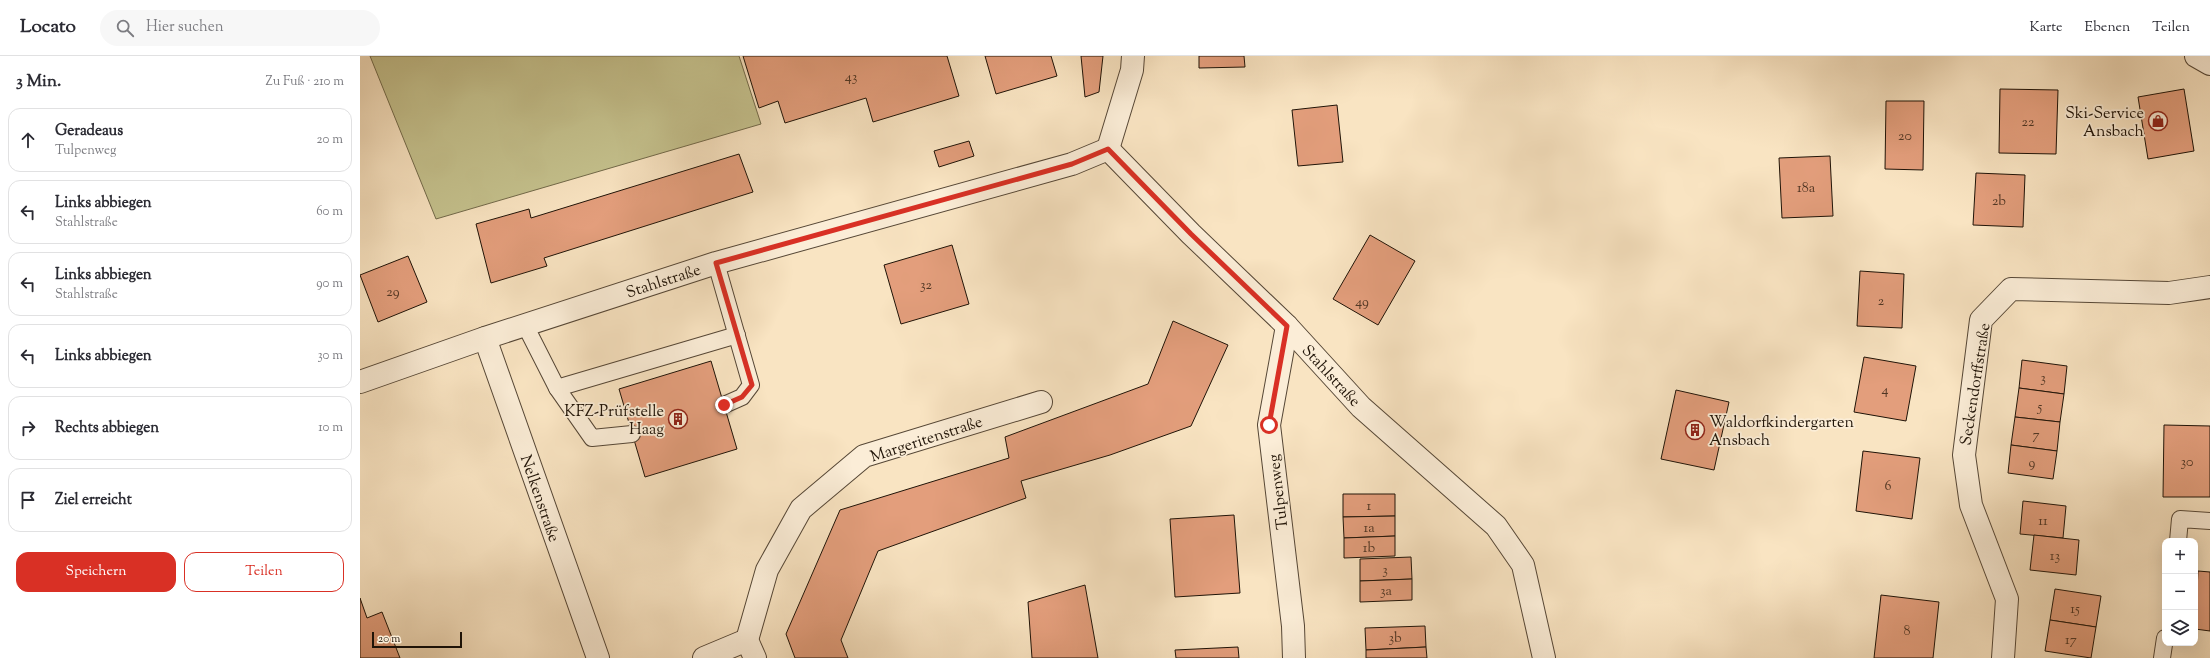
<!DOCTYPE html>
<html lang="de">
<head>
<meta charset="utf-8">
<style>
	:root { --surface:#fff; --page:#f7f7f7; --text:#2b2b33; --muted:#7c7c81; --line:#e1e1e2; --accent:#d93025 }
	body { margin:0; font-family:"Sorts Mill Goudy",serif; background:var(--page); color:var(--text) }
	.controls { position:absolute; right:12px; bottom:12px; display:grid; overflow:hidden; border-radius:8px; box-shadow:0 4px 16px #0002 }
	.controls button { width:36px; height:36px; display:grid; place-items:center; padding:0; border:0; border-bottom:1px solid var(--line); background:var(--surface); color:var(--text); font:20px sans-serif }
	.scale { position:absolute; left:12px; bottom:10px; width:90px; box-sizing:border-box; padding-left:4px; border:2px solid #1f1307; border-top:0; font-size:11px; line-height:14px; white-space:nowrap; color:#1f1307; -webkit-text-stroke:3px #fbedd7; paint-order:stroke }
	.stop { position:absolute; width:12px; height:12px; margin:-9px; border:3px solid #d93025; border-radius:50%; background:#fff }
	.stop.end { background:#d93025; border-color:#fff; box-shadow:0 1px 4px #0008 }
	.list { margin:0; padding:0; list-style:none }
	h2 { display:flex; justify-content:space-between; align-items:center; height:52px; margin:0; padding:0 16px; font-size:17px }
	h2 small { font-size:13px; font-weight:400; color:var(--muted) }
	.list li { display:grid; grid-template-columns:26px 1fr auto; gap:12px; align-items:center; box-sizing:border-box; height:64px; margin:0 8px 8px; padding:0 8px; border:1px solid var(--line); border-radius:12px }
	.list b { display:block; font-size:15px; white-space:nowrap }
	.list p { margin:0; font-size:13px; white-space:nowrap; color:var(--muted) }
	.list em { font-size:13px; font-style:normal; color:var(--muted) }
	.actions { display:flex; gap:8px; padding:12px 16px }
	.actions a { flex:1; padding:9px 0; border:1px solid var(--accent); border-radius:12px; text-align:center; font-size:14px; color:var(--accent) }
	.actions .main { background:var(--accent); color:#fff }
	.icon { flex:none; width:22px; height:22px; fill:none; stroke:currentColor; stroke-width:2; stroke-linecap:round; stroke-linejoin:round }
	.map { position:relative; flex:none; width:1850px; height:602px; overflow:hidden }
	header { display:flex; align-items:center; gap:24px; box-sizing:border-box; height:56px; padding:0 20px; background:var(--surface); border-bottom:1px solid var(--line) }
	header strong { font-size:19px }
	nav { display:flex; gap:22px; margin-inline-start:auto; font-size:14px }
	.search { width:280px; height:36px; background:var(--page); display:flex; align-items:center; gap:10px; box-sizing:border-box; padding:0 14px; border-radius:22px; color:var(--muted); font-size:15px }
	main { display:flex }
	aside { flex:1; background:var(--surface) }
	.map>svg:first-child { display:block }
	.green { fill:#c5c28e; stroke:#726a4a }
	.building { fill:#e39e7c; stroke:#1f1307 }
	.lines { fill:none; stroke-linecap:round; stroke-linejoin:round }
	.service-casing { stroke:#564736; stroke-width:18 }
	.minor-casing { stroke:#564736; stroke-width:24 }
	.service { stroke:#fbedd7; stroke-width:16 }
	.minor { stroke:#fbedd7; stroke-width:22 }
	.route { stroke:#d93025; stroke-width:5 }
	.labels { text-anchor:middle; stroke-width:3.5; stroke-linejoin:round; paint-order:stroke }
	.number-label { font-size:14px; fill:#503624 }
	.poi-label { font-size:16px; fill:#1f1307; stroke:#fbedd7; text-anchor:end }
	.street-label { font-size:16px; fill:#1f1307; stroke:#fbedd7 }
</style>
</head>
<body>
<header>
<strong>Locato</strong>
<div class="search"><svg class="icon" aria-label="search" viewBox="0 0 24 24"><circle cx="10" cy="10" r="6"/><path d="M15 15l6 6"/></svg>Hier suchen</div>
<nav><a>Karte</a><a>Ebenen</a><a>Teilen</a></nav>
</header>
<main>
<aside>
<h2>3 Min.<small>Zu Fuß · 210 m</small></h2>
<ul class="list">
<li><svg class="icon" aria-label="ahead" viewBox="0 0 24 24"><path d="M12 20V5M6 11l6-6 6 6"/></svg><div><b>Geradeaus</b><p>Tulpenweg</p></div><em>20 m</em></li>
<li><svg class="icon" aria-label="left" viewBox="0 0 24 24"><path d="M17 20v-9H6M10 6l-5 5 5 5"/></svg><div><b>Links abbiegen</b><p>Stahlstraße</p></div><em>60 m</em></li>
<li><svg class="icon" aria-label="left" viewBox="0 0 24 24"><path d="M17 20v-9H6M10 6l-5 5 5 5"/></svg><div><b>Links abbiegen</b><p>Stahlstraße</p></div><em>90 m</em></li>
<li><svg class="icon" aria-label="left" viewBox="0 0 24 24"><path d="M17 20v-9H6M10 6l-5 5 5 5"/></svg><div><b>Links abbiegen</b></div><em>30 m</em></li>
<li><svg class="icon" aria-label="right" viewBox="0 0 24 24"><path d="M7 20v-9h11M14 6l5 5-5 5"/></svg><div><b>Rechts abbiegen</b></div><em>10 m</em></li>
<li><svg class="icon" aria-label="arrive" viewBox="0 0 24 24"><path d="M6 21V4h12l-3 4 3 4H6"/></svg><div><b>Ziel erreicht</b></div></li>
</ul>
<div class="actions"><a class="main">Speichern</a><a>Teilen</a></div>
</aside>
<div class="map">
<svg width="1850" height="602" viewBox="0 0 1850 602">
	<rect width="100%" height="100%" fill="#f9e4c2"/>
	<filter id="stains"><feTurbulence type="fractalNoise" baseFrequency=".005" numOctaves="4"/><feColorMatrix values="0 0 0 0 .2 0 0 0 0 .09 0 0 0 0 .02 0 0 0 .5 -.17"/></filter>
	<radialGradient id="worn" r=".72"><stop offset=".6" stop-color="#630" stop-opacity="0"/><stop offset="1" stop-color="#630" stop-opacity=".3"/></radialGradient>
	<!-- green -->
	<path class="green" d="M10,0h369l22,68 -325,95z"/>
	<!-- building -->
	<g class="building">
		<path d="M383,0h204l12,40 -86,26 -7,-24 -81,25 -7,-22 -19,7z"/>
		<path d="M625,0h66l6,20 -61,18z"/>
		<path d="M721,0h22l-4,36 -14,5z"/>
		<path d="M839,0h45l1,11 -46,1z"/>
		<path d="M1640,33l58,1 -2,64 -57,-1z"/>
		<path d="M1824,33l10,62 -46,8 -10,-62z"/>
		<path d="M1526,45h38l-1,69 -38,-1z"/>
		<path d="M977,49l6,57 -45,4 -6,-56z"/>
		<path d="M609,85l5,15 -35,11 -5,-16z"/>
		<path d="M379,98l14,38 -209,66 3,8 -56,17 -15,-59 53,-15 2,9z"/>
		<path d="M1470,100l3,60 -51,2 -3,-60z"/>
		<path d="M1616,117l49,2 -2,52 -50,-2z"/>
		<path d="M1010,179l45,26 -37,64 -45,-26z"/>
		<path d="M592,189l17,59 -68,20 -17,-59z"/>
		<path d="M48,200l19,46 -49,20 -18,-47z"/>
		<path d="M1500,215l44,3 -2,54 -45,-2z"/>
		<path d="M813,265l55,24 -37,81 -81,29 -89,26 5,17 -148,53 -37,89 7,18h-53l-9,-24 54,-124 169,-52 -4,-21 143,-53z"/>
		<path d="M1504,301l52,9 -10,55 -52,-9z"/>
		<path d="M1662,304l45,6 -3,28 -45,-6z"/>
		<path d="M351,305l26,88 -92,28 -26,-88z"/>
		<path d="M1659,332l45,6 -4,28 -45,-5z"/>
		<path d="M1316,334l53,12 -15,68 -53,-11z"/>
		<path d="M1655,361l45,5 -3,29 -46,-6z"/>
		<path d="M1804,369l46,1v71h-47z"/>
		<path d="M1651,389l46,6 -4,28 -45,-6z"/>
		<path d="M1503,395l57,7 -8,61 -56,-8z"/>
		<path d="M983,438h52v22l-52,1z"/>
		<path d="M1663,445l43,5 -3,32 -43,-4z"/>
		<path d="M874,459l6,78 -65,4 -5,-78z"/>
		<path d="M1035,460v20l-51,2 -1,-21z"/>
		<path d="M1674,479l45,5 -3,35 -46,-5z"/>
		<path d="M1035,480v20l-51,2v-20z"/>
		<path d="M1051,501l1,22 -52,2v-22z"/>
		<path d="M1838,515l12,1v59l-15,-2z"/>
		<path d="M1052,523v21l-52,2v-21z"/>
		<path d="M725,529l13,73h-66l-4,-56z"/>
		<path d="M1695,533l46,7 -5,31 -46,-7z"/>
		<path d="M1521,539l58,7 -6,56h-59z"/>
		<path d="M0,542l7,20 15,-6 18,46h-40z"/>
		<path d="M1690,564l46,7 -5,31 -46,-7z"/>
		<path d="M1065,570l1,21 -60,3 -1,-22z"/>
		<path d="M878,591l1,11h-63l-1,-8z"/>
		<path d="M1066,591l1,11h-61v-8z"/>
	</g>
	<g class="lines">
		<!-- service casing -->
		<g class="service-casing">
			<g id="service">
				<path d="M356,207l35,122 -9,12 -18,8"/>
				<path d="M165,269l32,63 35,50 40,-4"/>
				<path d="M197,332l180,-53"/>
				<path d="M1818,485l2,-22 30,2"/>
				<path d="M1802,602l3,-20"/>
			</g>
		</g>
		<!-- minor casing -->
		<g class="minor-casing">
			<g id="minor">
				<path d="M1836,0l14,8"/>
				<path d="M748,93l83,85 96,92 74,81 135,119 27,39 21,93"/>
				<path d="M927,270l-18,99 24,201 1,32"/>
				<path d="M125,282l113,320"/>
				<path d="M0,326l125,-44 231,-75 356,-99 36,-15 24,-79 1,-14"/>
				<path d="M387,584l8,18"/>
				<path d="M344,602l43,-18 20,-70 34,-61 63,-53 177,-54"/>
				<path d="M1643,602l4,-59 -36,-94 -7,-50 17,-135 30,-31 158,4 41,-6"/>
			</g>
		</g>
		<!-- service -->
		<use href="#service" class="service"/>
		<!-- minor -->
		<use href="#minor" class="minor"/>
	</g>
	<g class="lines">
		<!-- route -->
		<path class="route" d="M364,349l18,-8 10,-12 -36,-122 356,-99 36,-15 83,85 96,92 -18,99"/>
	</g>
	<!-- icons -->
	<defs>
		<g id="shop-ring" transform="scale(1)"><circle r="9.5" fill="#fbedd7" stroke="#8f2418" stroke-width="1.5"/><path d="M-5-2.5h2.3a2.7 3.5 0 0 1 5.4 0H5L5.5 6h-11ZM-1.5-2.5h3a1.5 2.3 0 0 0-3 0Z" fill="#8f2418"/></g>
		<g id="building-ring" transform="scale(1)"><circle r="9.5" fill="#fbedd7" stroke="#8f2418" stroke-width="1.5"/><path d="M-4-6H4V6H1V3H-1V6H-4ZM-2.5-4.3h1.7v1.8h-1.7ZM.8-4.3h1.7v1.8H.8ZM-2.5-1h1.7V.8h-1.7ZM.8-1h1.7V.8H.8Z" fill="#8f2418"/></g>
	</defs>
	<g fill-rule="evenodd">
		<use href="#shop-ring" x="1798" y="65"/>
		<use href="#building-ring" x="318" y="363"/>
		<use href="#building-ring" x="1335" y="374"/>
	</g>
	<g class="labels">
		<!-- number labels -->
		<g class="number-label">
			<text x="491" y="25">43</text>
			<text x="1668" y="70">22</text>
			<text x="1545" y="84">20</text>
			<text x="1446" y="136">18a</text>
			<text x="1639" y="149">2b</text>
			<text x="566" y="233">32</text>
			<text x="33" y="240">29</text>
			<text x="1521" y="249">2</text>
			<text x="1002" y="250">49</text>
			<text x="1683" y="326">3</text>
			<text x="1525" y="338">4</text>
			<text x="1680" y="355">5</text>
			<text x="1676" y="383">7</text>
			<text x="1827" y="410">30</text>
			<text x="1672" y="411">9</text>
			<text x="1528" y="434">6</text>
			<text x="1009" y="454">1</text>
			<text x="1683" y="469">11</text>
			<text x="1009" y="476">1a</text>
			<text x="1009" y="496">1b</text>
			<text x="1695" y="504">13</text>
			<text x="1025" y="518">3</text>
			<text x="1026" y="539">3a</text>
			<text x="1715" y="557">15</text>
			<text x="1547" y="579">8</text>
			<text x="1035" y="586">3b</text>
			<text x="1711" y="588">17</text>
		</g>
		<!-- poi labels -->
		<g class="poi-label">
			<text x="1784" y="62">Ski-Service<tspan x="1784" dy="18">Ansbach</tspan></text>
			<text x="304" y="360">KFZ-Prüfstelle<tspan x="304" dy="18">Haag</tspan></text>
			<text x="1349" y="371" text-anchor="start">Waldorfkindergarten<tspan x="1349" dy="18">Ansbach</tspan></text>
		</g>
		<!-- street labels -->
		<g class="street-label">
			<text transform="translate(303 224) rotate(-18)" y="6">Stahlstraße</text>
			<text transform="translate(972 319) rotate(47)" y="6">Stahlstraße</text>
			<text transform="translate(1614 328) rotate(-81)" y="6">Seckendorffstraße</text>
			<text transform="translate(566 382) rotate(-18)" y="6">Margeritenstraße</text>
			<text transform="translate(917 436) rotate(-97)" y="6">Tulpenweg</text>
			<text transform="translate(181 442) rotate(71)" y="6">Nelkenstraße</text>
		</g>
	</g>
	<rect width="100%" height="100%" filter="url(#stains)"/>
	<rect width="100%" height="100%" fill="url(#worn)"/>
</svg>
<div class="controls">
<button>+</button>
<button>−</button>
<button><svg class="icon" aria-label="layers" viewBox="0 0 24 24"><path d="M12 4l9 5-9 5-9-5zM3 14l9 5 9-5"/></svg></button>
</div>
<div class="scale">20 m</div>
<div class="stop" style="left:909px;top:369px"></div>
<div class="stop end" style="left:364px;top:349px"></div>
</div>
</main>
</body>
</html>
